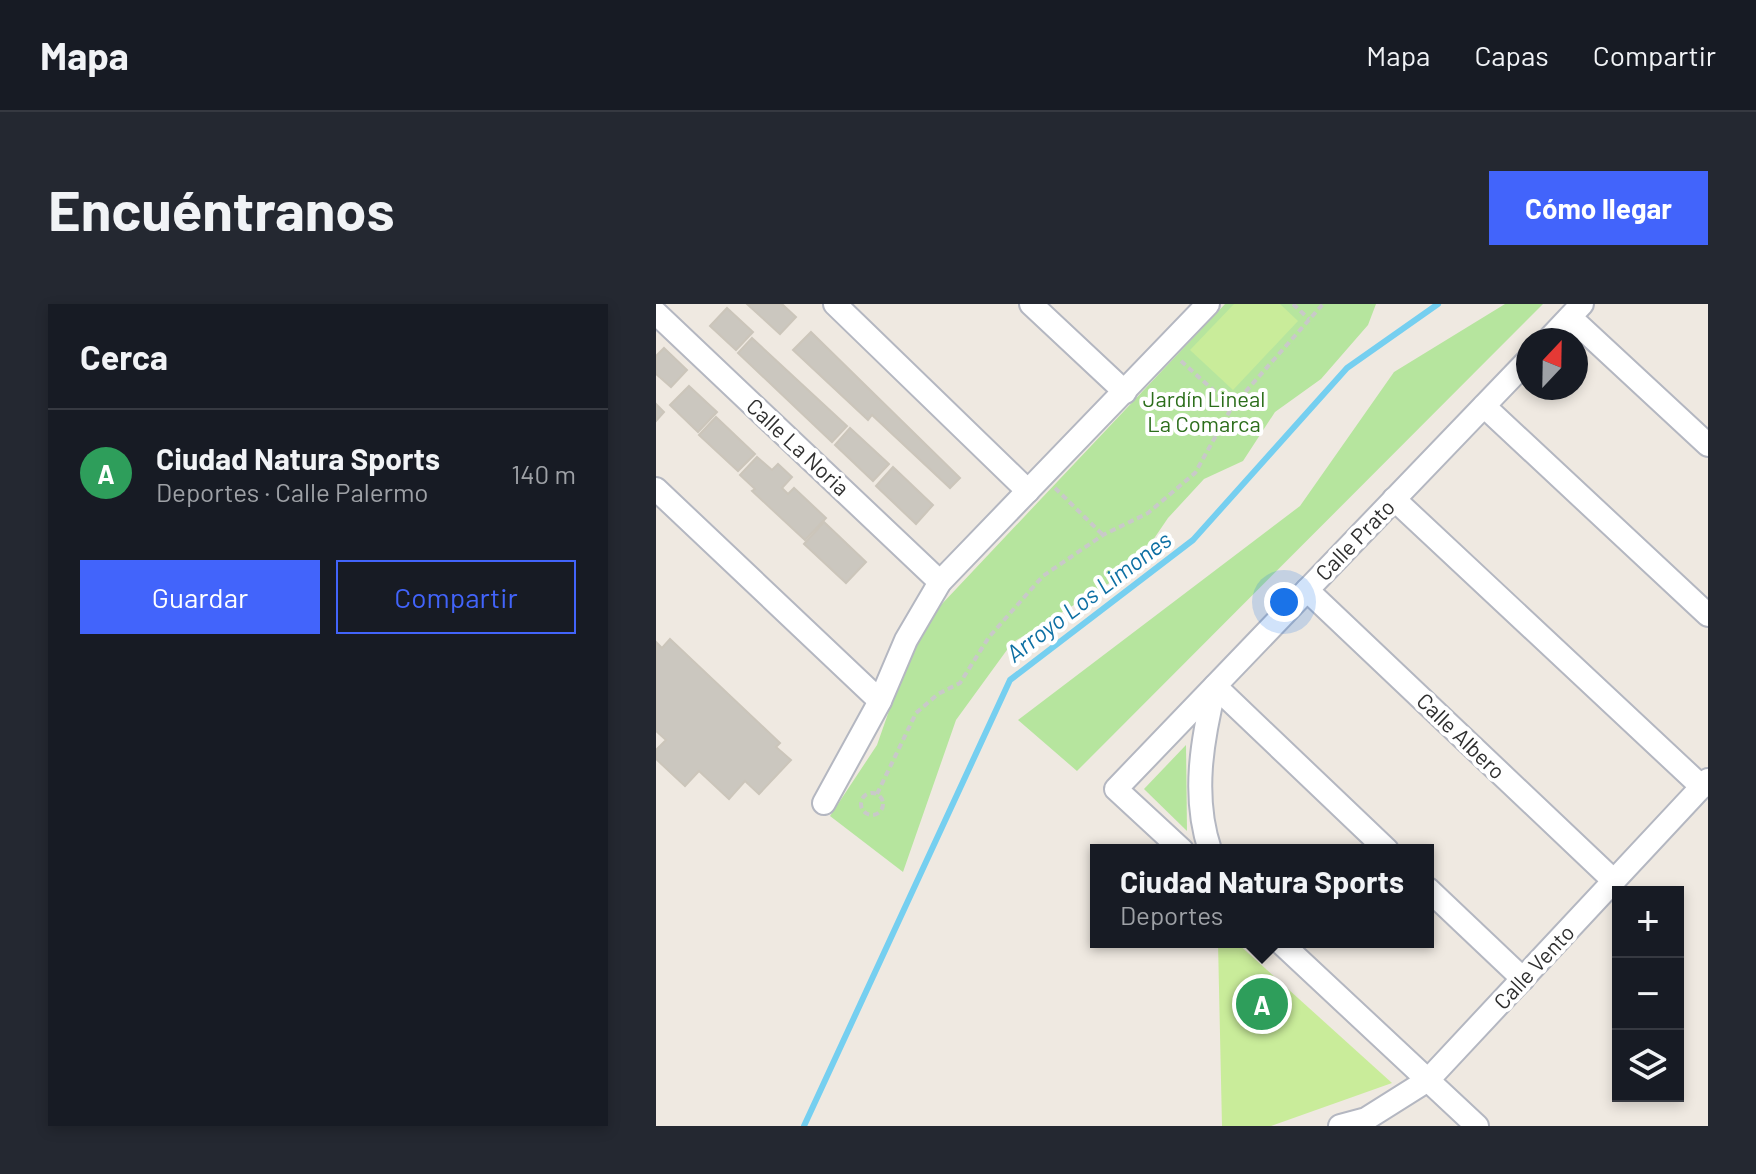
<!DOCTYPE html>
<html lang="es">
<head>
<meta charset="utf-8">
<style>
	:root { --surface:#171b24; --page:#242831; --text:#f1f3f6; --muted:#9ea1a6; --line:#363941; --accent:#4264fb }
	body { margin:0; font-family:Barlow,sans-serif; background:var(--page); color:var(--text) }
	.controls { position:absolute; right:24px; bottom:24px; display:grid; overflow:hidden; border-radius:0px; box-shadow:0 4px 12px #0003 }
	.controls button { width:72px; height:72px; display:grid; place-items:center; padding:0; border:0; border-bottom:2px solid var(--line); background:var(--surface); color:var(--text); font:40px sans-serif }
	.compass { position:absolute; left:860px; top:24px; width:72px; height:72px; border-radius:50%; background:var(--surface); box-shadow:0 4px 12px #0003; rotate:22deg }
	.you { position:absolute; left:628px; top:298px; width:28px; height:28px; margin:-20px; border:6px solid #fff; border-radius:50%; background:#1a73e8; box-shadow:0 0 0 12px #1a73e833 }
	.badge { display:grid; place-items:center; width:52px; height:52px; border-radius:50%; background:var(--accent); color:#fff; font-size:26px; font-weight:700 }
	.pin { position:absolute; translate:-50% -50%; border:4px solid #fff; box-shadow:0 2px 8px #0006 }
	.popup { position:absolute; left:434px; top:540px; width:344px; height:104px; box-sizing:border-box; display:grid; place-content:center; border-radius:0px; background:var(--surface); filter:drop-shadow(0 2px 6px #0005); font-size:26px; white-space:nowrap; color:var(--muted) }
	.popup b { font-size:30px; color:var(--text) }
	.popup::after { content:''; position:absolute; left:50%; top:100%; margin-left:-16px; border:16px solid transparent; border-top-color:var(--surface) }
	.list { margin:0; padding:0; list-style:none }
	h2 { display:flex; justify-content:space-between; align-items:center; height:104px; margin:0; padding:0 32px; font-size:34px }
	h2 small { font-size:26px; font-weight:400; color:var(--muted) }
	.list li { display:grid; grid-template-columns:52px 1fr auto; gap:24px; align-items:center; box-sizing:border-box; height:128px; padding:0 32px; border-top:2px solid var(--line) }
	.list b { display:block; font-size:30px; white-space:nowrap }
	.list p { margin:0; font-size:26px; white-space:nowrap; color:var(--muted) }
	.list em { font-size:26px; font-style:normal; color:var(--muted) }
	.actions { display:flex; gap:16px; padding:24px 32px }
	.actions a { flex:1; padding:18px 0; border:2px solid var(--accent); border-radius:0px; text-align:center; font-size:28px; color:var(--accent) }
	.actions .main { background:var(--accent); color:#fff }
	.icon { flex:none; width:44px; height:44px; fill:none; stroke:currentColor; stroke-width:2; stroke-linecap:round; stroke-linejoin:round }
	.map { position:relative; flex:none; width:1052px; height:822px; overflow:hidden; border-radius:0px }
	header { display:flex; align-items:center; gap:48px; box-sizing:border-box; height:112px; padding:0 40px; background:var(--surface); border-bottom:2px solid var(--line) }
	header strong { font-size:38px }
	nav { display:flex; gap:44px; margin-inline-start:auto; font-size:28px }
	.intro { display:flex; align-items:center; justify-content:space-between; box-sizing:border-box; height:192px; padding:0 48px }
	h1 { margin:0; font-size:56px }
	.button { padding:20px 36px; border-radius:0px; background:var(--accent); color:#fff; font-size:28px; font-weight:700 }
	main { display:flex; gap:48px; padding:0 48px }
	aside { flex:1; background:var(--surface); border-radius:0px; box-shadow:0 4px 12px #0003 }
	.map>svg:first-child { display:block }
	.green { fill:#b6e59e }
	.pitch { fill:#c9ec9a }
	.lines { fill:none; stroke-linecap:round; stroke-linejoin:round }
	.stream { stroke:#75cff0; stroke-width:6 }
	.building { fill:#cbc7bf; stroke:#cbc5ba; stroke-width:2 }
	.minor-casing { stroke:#b4b7c1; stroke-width:26 }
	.path { stroke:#c9c9c9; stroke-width:4; stroke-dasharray:6 4; stroke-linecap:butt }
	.minor { stroke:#fff; stroke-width:22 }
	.labels { text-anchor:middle; stroke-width:8; stroke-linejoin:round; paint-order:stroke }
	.park-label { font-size:22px; fill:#2c6e1b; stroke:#fff }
	.street-label { font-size:22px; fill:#2e2e2e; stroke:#fff }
	.water-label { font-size:24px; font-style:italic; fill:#0d6fa3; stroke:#fff }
</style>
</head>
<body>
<header>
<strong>Mapa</strong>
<nav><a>Mapa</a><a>Capas</a><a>Compartir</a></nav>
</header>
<div class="intro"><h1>Encuéntranos</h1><a class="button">Cómo llegar</a></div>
<main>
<aside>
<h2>Cerca<small></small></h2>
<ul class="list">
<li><span class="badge" style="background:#2e9e5b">A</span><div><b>Ciudad Natura Sports</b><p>Deportes · Calle Palermo</p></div><em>140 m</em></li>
</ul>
<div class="actions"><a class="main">Guardar</a><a>Compartir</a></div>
</aside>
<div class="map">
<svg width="1052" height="822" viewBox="0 0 1052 822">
	<rect width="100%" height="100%" fill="#efe9e1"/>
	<!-- green -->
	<g class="green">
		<path d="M569,0h151l-8,21 -47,54 -46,33 -32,49 -39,18 -36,39 -34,50 -122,75 -56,77 -53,152 -73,-56 47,-71 34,-97 29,-42z"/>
		<path d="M849,0h38l-466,467 -59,-51 282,-214 94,-134z"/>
		<path d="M530,441l1,86 -43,-42z"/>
	</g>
	<!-- pitch -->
	<g class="pitch">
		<path d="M578,0h46l18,17 -65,69 -43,-40z"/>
		<path d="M562,638h18l156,141 -121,43h-49z"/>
	</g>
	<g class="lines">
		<!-- stream -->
		<path class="stream" d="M148,822l206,-446 183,-140 154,-172 91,-64"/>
	</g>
	<!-- building -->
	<g class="building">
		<path d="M91,0h35l14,13 -16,17z"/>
		<path d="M71,4l26,24 -17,18 -26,-24z"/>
		<path d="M155,28l149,146 -10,10 -78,-73 -4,5 -75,-70z"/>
		<path d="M96,34l95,88 -15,16 -94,-89z"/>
		<path d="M8,44l23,22 -16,17 -15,-13v-18z"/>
		<path d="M33,82l28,26 -19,20 -28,-27z"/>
		<path d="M0,100l8,8 -8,9z"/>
		<path d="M60,113l39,37 -17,17 -39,-36z"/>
		<path d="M194,124l39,36 -16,17 -38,-36z"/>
		<path d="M101,153l15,13 6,-6 14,13 -10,11 6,6 6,-6 32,30 -21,22 -53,-49 3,-2 -15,-14z"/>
		<path d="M237,163l40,38 -17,19 -40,-38z"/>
		<path d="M168,218l42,40 -20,21 -42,-39z"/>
		<path d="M14,335l110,104 -4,4 15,13 -32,34 -14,-13 -16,18 -30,-28 -14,15 -29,-27v-9l10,-10 -10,-9v-89l6,6z"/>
	</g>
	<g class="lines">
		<!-- minor casing -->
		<g class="minor-casing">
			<g id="minor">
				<path d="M179,0l193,187"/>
				<path d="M375,0l94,88"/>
				<path d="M0,9l284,269"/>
				<path d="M914,13l138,128"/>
				<path d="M892,36l34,-36"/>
				<path d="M828,102l224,209"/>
				<path d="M0,185l224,212"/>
				<path d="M738,195l308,288"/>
				<path d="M651,286l307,291"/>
				<path d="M559,382l172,164"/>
				<path d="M168,499l56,-102 26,-61 34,-58 268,-278"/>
				<path d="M526,546l-66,-61 412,-429"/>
				<path d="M554,546c-18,-53 -8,-111 5,-163"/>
				<path d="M772,585l95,90"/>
				<path d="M624,638l197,184"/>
				<path d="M684,822l26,-7 62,-39 280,-300"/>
			</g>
		</g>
		<!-- path -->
		<g class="path">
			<path d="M637,0l16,15"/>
			<path d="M525,57l51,46"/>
			<path d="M399,184l48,47"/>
			<circle cx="216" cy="500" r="11"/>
			<path d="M221,490l39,-81 22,-19 22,-11 29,-46 54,-61 60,-41 45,-22 47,-40 37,-66 91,-103"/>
		</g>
		<!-- minor -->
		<use href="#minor" class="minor"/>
	</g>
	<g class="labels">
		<!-- park labels -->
		<g class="park-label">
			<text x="548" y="103">Jardín Lineal<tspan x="548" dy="25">La Comarca</tspan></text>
		</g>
		<!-- street labels -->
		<g class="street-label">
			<text transform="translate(142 143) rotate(43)" y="8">Calle La Noria</text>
			<text transform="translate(699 236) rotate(-46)" y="8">Calle Prato</text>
			<text transform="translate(805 432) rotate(44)" y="8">Calle Albero</text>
			<text transform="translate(878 663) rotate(-47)" y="8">Calle Vento</text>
		</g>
		<!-- water labels -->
		<g class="water-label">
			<text transform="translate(433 293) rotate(-37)" y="8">Arroyo Los Limones</text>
		</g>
	</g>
</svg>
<div class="controls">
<button>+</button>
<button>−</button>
<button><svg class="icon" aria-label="layers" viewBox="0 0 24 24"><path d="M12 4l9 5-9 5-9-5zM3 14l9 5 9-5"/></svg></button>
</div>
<svg class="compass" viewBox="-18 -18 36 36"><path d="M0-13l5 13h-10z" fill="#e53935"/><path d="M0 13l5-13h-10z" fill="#9ea1a6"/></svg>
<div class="you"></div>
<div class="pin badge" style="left:606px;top:700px;background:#2e9e5b">A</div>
<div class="popup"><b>Ciudad Natura Sports</b>Deportes</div>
</div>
</main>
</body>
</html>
